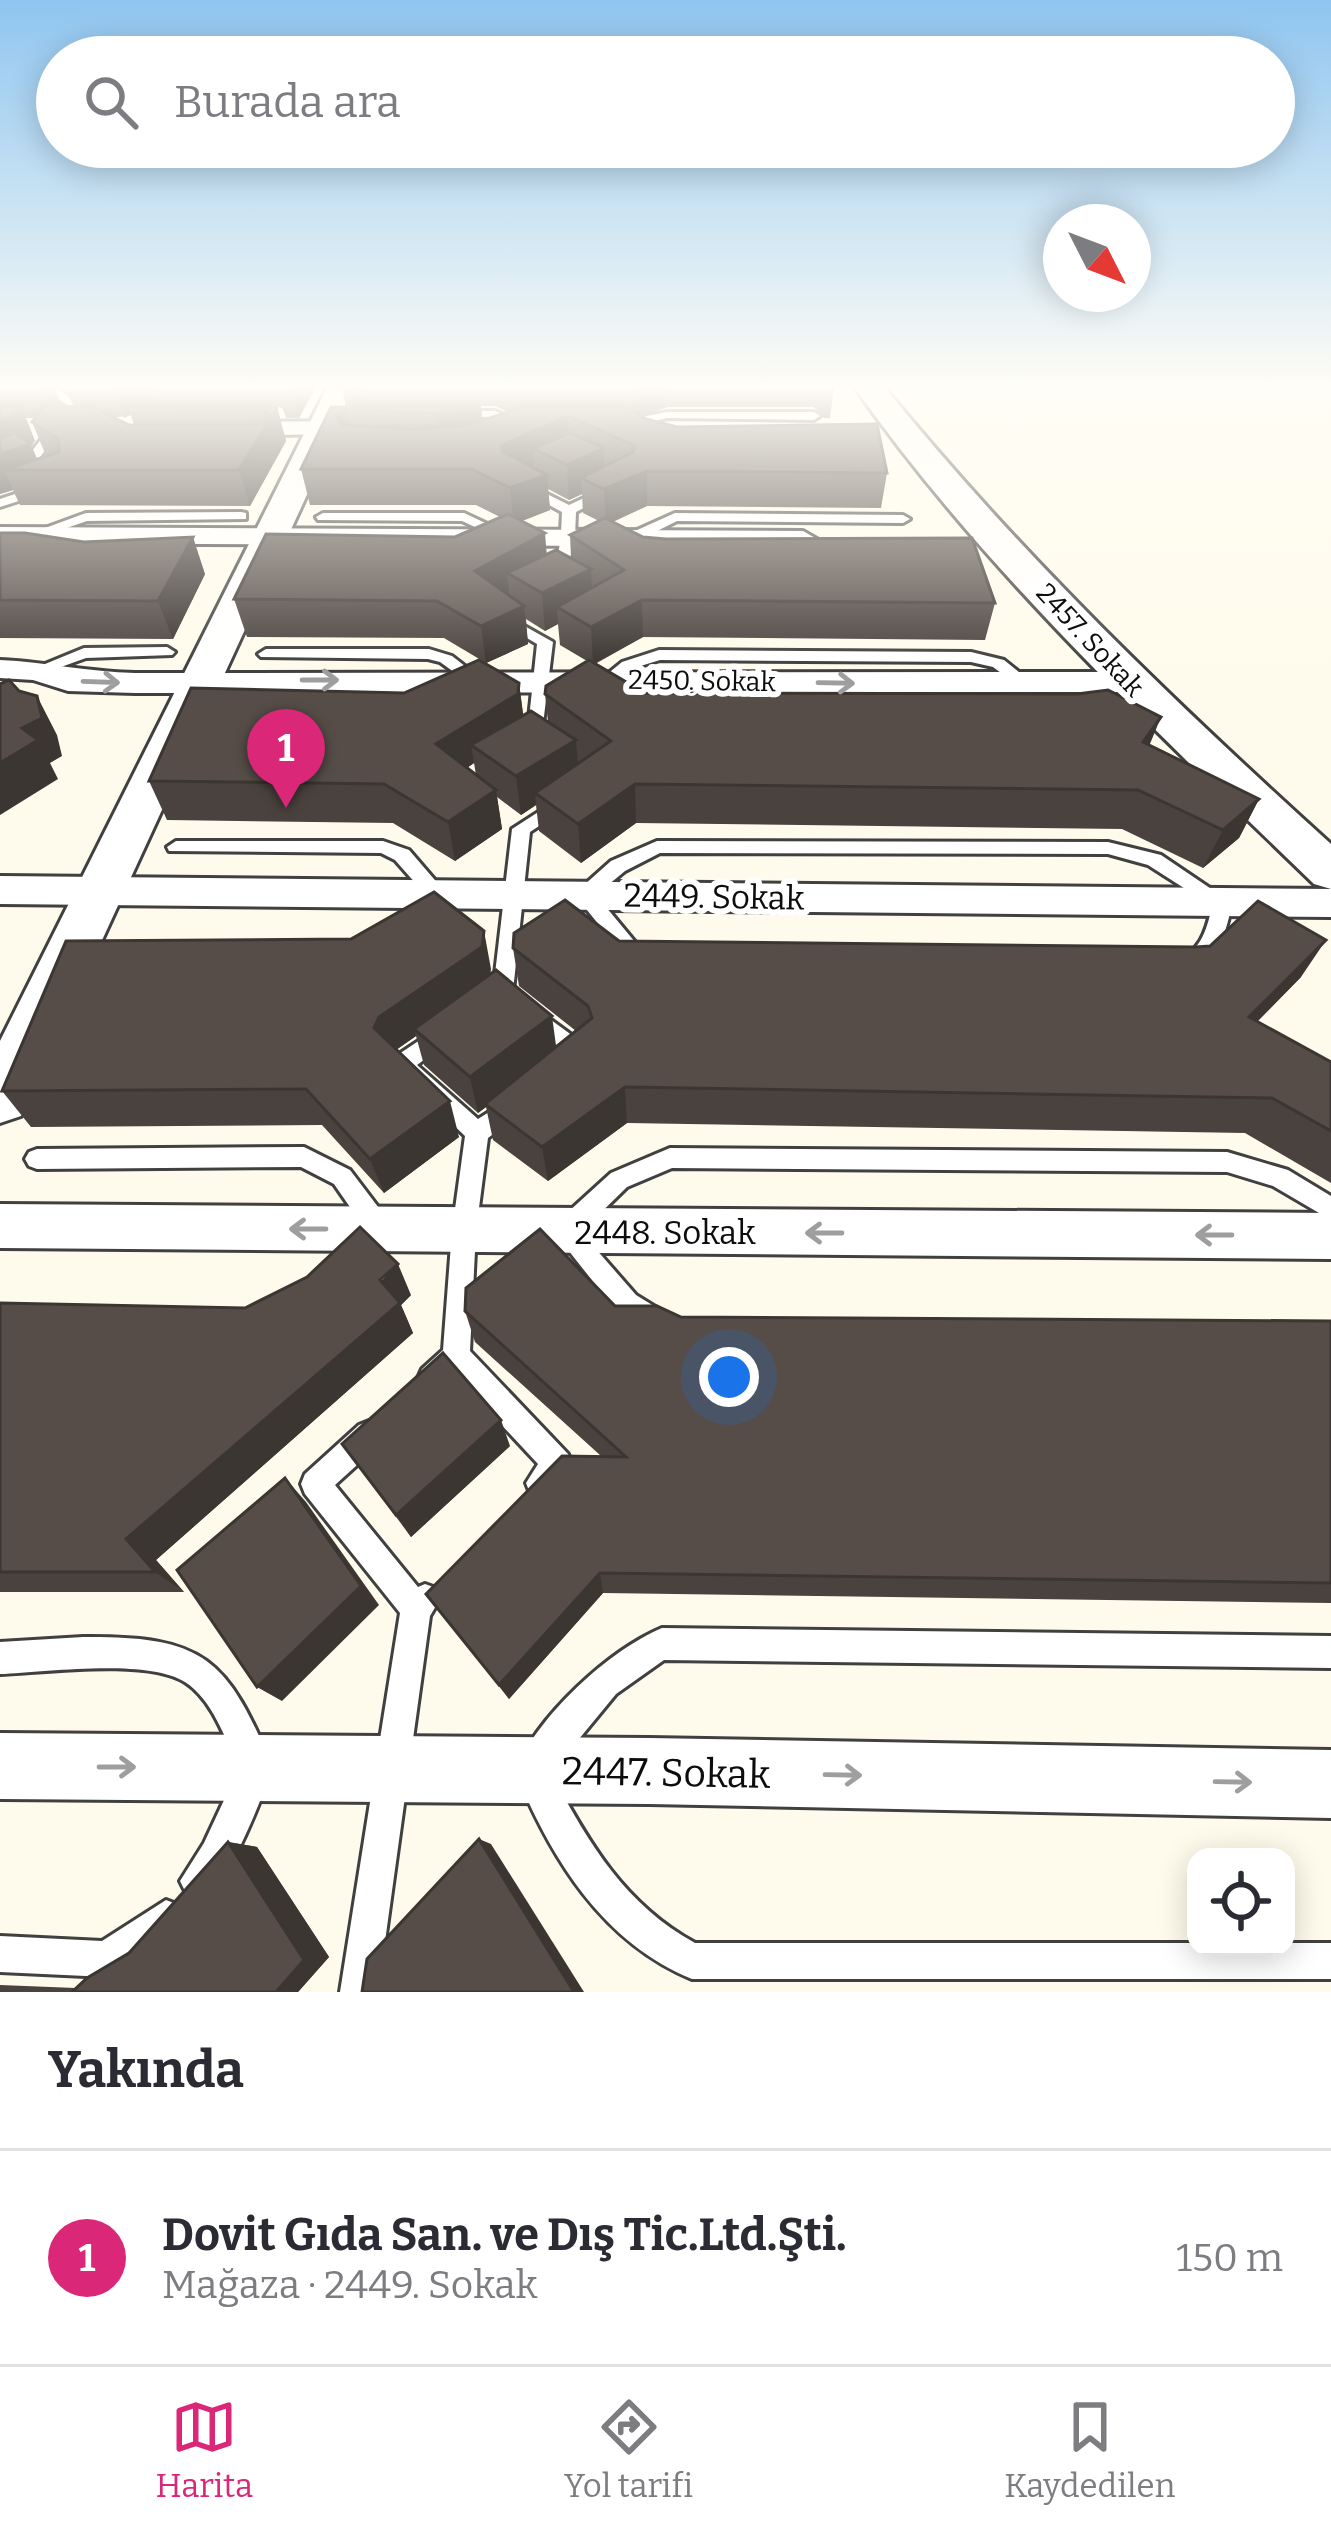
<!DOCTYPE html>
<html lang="tr">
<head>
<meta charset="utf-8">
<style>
	:root { --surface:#fff; --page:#f2f2f3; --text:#2b2b33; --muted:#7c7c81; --line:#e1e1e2; --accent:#db2777 }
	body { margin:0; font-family:Bitter,serif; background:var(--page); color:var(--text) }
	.controls { position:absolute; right:36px; bottom:36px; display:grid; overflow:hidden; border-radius:24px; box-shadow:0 6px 30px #0003 }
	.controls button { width:108px; height:108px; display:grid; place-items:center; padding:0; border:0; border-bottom:3px solid var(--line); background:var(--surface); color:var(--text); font:60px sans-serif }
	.compass { position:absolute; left:1043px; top:204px; width:108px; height:108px; border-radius:50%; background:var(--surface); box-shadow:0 6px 30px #0003; rotate:132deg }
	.you { position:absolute; left:729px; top:1377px; width:42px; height:42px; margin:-30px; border:9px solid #fff; border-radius:50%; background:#1a73e8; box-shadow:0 0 0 18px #1a73e833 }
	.badge { display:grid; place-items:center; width:78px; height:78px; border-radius:50%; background:var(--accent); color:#fff; font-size:39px; font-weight:700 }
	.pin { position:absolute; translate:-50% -99px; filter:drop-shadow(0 3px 6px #0008) }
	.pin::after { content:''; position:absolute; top:63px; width:42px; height:36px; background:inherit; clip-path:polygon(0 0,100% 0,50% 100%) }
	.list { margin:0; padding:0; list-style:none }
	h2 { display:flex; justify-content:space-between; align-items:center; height:156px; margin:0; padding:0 48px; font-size:51px }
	h2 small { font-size:39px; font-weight:400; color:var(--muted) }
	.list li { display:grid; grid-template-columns:78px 1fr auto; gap:36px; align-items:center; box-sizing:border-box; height:216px; padding:0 48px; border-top:3px solid var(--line) }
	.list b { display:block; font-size:45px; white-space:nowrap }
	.list p { margin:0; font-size:39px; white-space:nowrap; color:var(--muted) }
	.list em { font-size:39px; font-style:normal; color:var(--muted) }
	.icon { flex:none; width:66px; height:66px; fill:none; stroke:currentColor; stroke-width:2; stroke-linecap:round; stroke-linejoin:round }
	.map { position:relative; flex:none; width:1331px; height:1992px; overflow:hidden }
	.search { position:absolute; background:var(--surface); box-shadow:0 6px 30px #0003; left:36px; right:36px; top:36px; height:132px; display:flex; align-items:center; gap:30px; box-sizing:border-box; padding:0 42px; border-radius:66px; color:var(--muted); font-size:45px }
	.sheet { height:372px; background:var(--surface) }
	nav { display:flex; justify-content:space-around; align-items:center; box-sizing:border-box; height:168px; border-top:3px solid var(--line); background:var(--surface); font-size:33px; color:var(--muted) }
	nav a { display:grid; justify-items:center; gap:6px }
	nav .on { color:var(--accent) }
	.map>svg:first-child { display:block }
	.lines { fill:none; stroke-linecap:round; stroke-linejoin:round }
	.service-casing { stroke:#404040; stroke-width:6 }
	.minor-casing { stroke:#404040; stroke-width:6 }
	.tertiary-casing { stroke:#404040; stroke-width:6 }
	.service { fill:#fff; fill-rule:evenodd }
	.minor { fill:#fff; fill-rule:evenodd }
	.tertiary { fill:#fff; fill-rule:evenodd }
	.wall { fill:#4a423e; fill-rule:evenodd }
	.shaded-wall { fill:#3c3632 }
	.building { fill:#564d48; stroke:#3c3632; stroke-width:3 }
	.oneway { stroke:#9e9e9e }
	.labels { text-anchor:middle; stroke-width:12; stroke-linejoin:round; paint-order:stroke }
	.far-street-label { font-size:27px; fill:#0d0d0d; stroke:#fff }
	.street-label { font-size:33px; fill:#0d0d0d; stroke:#fff }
	.near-street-label { font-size:39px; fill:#0d0d0d; stroke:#fff }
</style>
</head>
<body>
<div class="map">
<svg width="1331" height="1992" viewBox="0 0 1331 1992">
	<rect width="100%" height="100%" fill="#fffbec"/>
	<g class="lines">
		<!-- service casing -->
		<g class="service-casing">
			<g id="service">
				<path d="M42,388h14l26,18 -10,2z"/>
				<path d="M453,411h42l33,13 -6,4 -28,-11 -45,-1 -2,-2z"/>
				<path d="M667,412h147l6,4 -6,4 -147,-2 -17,4 -19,11 -10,-3 21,-13z"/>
				<path d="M55,421l10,3 -28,37 -37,12v-8l29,-10z"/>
				<path d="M572,454l60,29 -56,29 -1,25 -9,39 -13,7 -7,-4c15,-15 15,-46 16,-67l-53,-29zM572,463l44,20 -47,22 -44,-22z"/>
				<path d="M45,484l6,4 -1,3 -50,16v-8z"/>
				<path d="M241,512l5,1v6l-159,2 -47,16 1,5 -7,4 -5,-1 -3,-10 60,-22z"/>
				<path d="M323,513h141l49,23 -12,3 -39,-18 -144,-1 -2,-3z"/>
				<path d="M675,513l228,2 7,4 -7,4 -226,-2 -38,19 4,10 -12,3 -7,-15 2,-3z"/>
				<path d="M505,615l48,27 -12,99 -6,1 -8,-5 10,-93 -37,-22v-6z"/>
				<path d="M167,647l8,5 -3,3 -86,3 -50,18 -8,-5 56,-23z"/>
				<path d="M266,649h163l23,7 31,24 -7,7h-12l1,-7 -25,-18 -12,-3 -167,-2 -3,-3z"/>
				<path d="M659,650l312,2 33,8 31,25 -2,3h-12l-28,-21 -22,-5 -311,-2 -26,8 -17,13 10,11 -8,5 -6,-2 -13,-15 22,-18z"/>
				<path d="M560,798l9,6 -3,4 -36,24 -17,159 -3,6h-14l-3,-6 19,-162z"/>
				<path d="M176,841h207l26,9 37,43 -7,11h-14l-3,-5 3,-5 -30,-34 -14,-7 -212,-2 -2,-4z"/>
				<path d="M657,841l451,1 53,13 71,48c-7,38 -18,64 -57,77l-496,-3 -58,-25 -47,-58 37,-33zM660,853l448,1 40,11 64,41c-6,28 -12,45 -39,58l-492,-3 -46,-19 -39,-47 29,-24z"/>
				<path d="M532,1006l56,41 3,6 -3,6 -15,8 -8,-3 -3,-6 3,-5 -41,-33 -3,-6 3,-6z"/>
				<path d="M444,1024l8,3 3,6 -3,6 -35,26 61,54 33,-21 8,2 3,7 -3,7 -31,24 -12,93 -6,120 98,103 4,10c-6,15 -17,27 -32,33l-10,-4 -4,-10 12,-19 -83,-89 -23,16 -10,-4 -4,-9 4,-9 21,-19 9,-119 13,-95 -75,-72 3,-6z"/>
				<path d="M304,1147l46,23 38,50 3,8 -3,8 -9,3 -9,-3 -36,-52 -33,-17 -264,2 -8,-3 -4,-7 4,-7 8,-3z"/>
				<path d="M670,1148l557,4 61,18 43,26v24l-58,-34 -46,-14 -555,-4 -45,19 -46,45 55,63 26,16 4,9 -4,9 -9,4 -35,-20 -65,-82 3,-8 55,-50z"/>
				<path d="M369,1421l10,4 4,10 -4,10 -44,40 83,102 7,-3 11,4 4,11 -10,17 -52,376h-38l60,-379 -95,-119 -4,-10 4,-10 54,-49z"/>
				<path d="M662,1628l669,8v32l-667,-8 -48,34 -65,79c37,69 73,131 144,170h501v4h90v-4h45v36h-639c-90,-37 -141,-121 -177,-208 23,-55 93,-120 147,-143z"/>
				<path d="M83,1637c122,-1 144,21 190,131 -14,34 -42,117 -75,131l-12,-6 -6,-12 24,-38 35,-75c-14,-29 -26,-68 -54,-86 -37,-24 -140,-10 -185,-8v-32z"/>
				<path d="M166,1900l13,5 5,13c-10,25 -52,49 -77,59l-107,-5v-36l102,5z"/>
			</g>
		</g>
		<!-- minor casing -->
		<g class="minor-casing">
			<g id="minor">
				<path d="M365,421l8,2v10l-144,3 -12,-7 12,-7z"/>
				<path d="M0,527l803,4 14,8 -14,8 -803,-4z"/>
				<path d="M0,660c46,2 89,12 135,13l993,-1 16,10 -16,10 -993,1 -67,-2 -35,-11 -33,-2z"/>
				<path d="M0,876l1331,13v28l-1331,-13z"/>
				<path d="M0,1204l1331,9v46l-1331,-11z"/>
				<path d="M0,1733l649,5 682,12v68l-682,-14 -649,-5z"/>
			</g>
		</g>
		<!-- tertiary casing -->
		<g class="tertiary-casing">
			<g id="tertiary">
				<path d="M327,388h29l-327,711 -8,17 -21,7v-82z"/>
				<path d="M855,388h30c135,166 288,313 446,456v45l-17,-5c-161,-156 -329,-312 -459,-496z"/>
			</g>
		</g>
		<!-- service -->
		<use href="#service" class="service"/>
		<!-- minor -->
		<use href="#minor" class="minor"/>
		<!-- tertiary -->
		<use href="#tertiary" class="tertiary"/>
	</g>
	<!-- wall -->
	<g class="wall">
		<path d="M0,388h55l7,19h12l-9,-19h250l-16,30h-13l-3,-9 -5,-3 -118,1h117l9,34 -36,65 -230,-1 -7,-15 -13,4zM131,415l3,10h-5l-15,-7zM26,418h9l-3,4 14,34 -9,3 -6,-14 4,-4z"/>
		<path d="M342,388h492l-4,30h-6l-10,-11h-147l-25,9 35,11 210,46 -6,35 -234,-2 -34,16 30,15 352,66 -10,37 -342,-3 -48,27 50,29 505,52 109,54 -20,39 -36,30 -81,-39 -486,-6 -55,40 -42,-32 -3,-26 -15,10 -24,-18 5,32 -47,32 -62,-38 -226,-3 -18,-39 255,-88 115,-10 4,32 25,7 -3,-28 42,-33 -27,-16 -2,-21 -13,7 -19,-12 2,25 -42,19 -42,-25 -197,-1 -13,-38 221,-62 45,-20 -24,-12h-166l-9,-36 45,-62zM495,406l13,6 -26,8 -1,-13h-117zM548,489l21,11 13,-6 1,19 16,8 -29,14 1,23 -24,-4 -25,-33 28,-11zM474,763l2,12 -9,-7z"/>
		<path d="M0,533l205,41 -32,65 -173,-1z"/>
		<path d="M484,931l6,44 66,72 20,-16 -57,-45 -6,-38 106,-7 682,36 -44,45 74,40v121l-86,-50 -618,-10 -79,58 -55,-41 -7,-33 -8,6 -54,-48 -8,-29 -20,14 63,87 -75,56 -62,-68 -291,2 -29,-36 349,-152z"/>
		<path d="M411,1295l-10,10 12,28 -257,227 28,32h-184v-289l245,5z"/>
		<path d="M615,1306l66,11 650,4v282l-728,-10 -94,106 -69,-87 161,-156 -126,-114 -10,-31z"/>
		<path d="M342,1444l168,2 -99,91z"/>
		<path d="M228,1842l29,5 72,110 -31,35h-298v-7l76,3 53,-35z"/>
	</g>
	<!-- shaded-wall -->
	<g class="shaded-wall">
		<path d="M42,388h13l7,20 -8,10z"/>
		<path d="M113,388h41l6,18 -32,1 3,8 -7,3z"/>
		<path d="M291,388h24l-16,30z"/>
		<path d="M350,388h11l4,18 -10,4z"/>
		<path d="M636,388h31v19l-30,11z"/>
		<path d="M21,406l14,35 -4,4 11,25h-38l9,20 -13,4v-73z"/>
		<path d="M277,407l9,34 -36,65 -11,-36z"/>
		<path d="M481,407l4,34 -45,6 -6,-34z"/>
		<path d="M346,409l7,34 -9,6 -7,-34z"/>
		<path d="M568,416l2,34 -37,-2 1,19 -29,14 -4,-35z"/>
		<path d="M604,448l1,35 -24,-5 1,16 -13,6 -2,-35z"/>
		<path d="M647,471v35l-41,18 -2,-35z"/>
		<path d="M547,475l3,35 -36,14 -4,-36z"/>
		<path d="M545,533l3,37 -41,3 2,19 -29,16 -5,-37z"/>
		<path d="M193,537l12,37 -32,65 -15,-38z"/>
		<path d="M591,569l2,37 -36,1 1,17 -13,7 -3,-38z"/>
		<path d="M642,600l1,37 -50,27 -2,-37z"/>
		<path d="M524,606l4,38 -42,19 -5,-37z"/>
		<path d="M519,683l5,38 -53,24 3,18 -30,20 -8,-39z"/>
		<path d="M37,696l20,39 5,21 -12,7 8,16 -58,36v-52z"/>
		<path d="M1161,717l-16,39 -2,-14z"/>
		<path d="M576,740l3,39 -44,14 1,12 -15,10 -5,-39z"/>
		<path d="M635,784l1,39 -55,40 -3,-39z"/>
		<path d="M496,790l6,39 -47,32 -7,-39z"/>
		<path d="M1259,799l-20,39 -36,30 20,-38z"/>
		<path d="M484,931l7,38 -2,15 -75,45 2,7 -26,18 -16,-26 5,-11z"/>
		<path d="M1326,940l-25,37 -76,77 24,-37z"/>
		<path d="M552,1016l5,37 -72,51 1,3 -8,6 -8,-36z"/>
		<path d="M625,1087l2,36 -79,58 -6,-34z"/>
		<path d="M450,1101l9,36 -75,56 -14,-34z"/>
		<path d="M398,1264l13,31 -10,10 12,28 -257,227 28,32 -29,-20 -29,-33z"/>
		<path d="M501,1420l9,26 -99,91 -15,-22z"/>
		<path d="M285,1478l21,24 73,103 -97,96 -25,-14z"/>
		<path d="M600,1573l3,20 -94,106 -10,-14z"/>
		<path d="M479,1839l12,5 93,148h-10z"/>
		<path d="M228,1842l29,5 72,110 -31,35h-22z"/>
	</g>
	<!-- building -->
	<g class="building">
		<path d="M0,406h21l-10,11 -11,4z"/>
		<path d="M45,406l47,1 37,18h131l10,-7 -6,-9 -136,-2h149l-38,63h-235l55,-18 -1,-13 -26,-17z"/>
		<path d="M331,407h150l-47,6 -88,-4 -9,6 4,10 73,4 55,-4 54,-18h105l18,12 31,8 200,-3 10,49 -240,-2 -43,18 -23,-11 52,-26 2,-6 -67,-30 -67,30 2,6 44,23 -37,13 -39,-19h-170z"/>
		<path d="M15,433l16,11 -31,10v-16z"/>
		<path d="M570,433l34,15 -37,17 -34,-17z"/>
		<path d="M508,514l37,19 -70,38 49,35 -43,20 -44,-25 -203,-2 32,-65 189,3z"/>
		<path d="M605,518l38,19 23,2 306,-1 23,65 -353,-3 -51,27 -34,-20 67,-37 -54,-35z"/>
		<path d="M0,533h25l59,9 109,-5 -35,64 -158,-1z"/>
		<path d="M556,550l35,19 -49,24 -35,-20z"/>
		<path d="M479,660l40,23 -1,11 -82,50 60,46 -48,32 -64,-38 -235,-3 42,-93 213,5z"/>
		<path d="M589,660l56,33 432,1 31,-4 53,27 -18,25 116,57 -36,31 -85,-40 -503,-6 -57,40 -43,-31 76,-52 -66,-47 1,-8z"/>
		<path d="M9,680l10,11 18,5 5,22 -20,10 16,12 -38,23v-79z"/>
		<path d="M531,711l45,29 -60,36 -45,-31z"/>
		<path d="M434,892l50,39 -2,16 -103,70 -5,11 76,73 -80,58 -64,-70 -304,2 64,-150 285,-2z"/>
		<path d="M565,900l54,41 577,6 14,-1 48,-45 68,39 -77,77 82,45v69l-59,-33 -647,-11 -83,60 -57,-43 107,-86 -4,-12 -75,-58 1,-15z"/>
		<path d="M496,970l56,46 -82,61 -56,-48z"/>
		<path d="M360,1227l38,37 -18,16 20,23 -274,236 29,33h-155v-269l245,5 62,-31z"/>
		<path d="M540,1229l75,77h42l24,11 650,4v262l-731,-10 -101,112 -73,-91 136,-138 64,1 -161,-146 1,-23z"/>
		<path d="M443,1353l58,67 -105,95 -54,-71z"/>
		<path d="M285,1478l76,108 -104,101 -80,-117z"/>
		<path d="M479,1839l95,153h-212l5,-33z"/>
		<path d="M228,1842l76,118 -28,32h-204l15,-14 42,-25z"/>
	</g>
	<!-- one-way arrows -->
	<defs><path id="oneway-shaft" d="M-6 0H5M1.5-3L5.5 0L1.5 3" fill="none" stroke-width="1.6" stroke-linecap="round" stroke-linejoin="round" transform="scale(3)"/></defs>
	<g class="oneway">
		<use href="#oneway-shaft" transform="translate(320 680)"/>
		<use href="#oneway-shaft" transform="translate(101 682) rotate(2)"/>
		<use href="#oneway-shaft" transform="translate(836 683) rotate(1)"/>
		<use href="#oneway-shaft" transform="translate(308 1229) rotate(-180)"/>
		<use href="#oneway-shaft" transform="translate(824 1233) rotate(-180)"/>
		<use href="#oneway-shaft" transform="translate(1214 1235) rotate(-180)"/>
		<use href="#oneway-shaft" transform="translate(117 1767)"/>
		<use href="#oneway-shaft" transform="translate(843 1775) rotate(1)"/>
		<use href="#oneway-shaft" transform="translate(1233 1782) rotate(1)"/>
	</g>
	<!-- sky -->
	<linearGradient id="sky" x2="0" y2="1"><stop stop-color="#8fc5f0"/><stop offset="0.58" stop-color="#fffdf6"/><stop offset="1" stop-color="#fffdf6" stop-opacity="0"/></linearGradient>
	<rect width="1331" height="667" fill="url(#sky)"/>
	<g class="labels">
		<!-- far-street labels -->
		<g class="far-street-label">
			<text transform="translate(1090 640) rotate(47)" y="9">2457. Sokak</text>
			<text transform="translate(702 681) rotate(1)" y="9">2450. Sokak</text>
		</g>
		<!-- street labels -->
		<g class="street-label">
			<text transform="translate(714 896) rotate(1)" y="12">2449. Sokak</text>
			<text x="665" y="1244">2448. Sokak</text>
		</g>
		<!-- near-street labels -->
		<g class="near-street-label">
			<text transform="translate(666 1772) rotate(1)" y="14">2447. Sokak</text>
		</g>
	</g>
</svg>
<div class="controls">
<button><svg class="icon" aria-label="locate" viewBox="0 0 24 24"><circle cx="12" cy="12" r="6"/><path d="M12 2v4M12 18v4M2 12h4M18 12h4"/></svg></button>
</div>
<svg class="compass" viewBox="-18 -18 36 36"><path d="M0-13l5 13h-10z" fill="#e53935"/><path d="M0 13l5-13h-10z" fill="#7c7c81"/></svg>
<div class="you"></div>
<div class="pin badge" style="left:286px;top:808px">1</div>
<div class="search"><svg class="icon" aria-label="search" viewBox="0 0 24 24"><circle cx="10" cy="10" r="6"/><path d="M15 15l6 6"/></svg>Burada ara</div>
</div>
<section class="sheet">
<h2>Yakında<small></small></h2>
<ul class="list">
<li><span class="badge">1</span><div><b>Dovit Gıda San. ve Dış Tic.Ltd.Şti.</b><p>Mağaza · 2449. Sokak</p></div><em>150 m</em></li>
</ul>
</section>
<nav>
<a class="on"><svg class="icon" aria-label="map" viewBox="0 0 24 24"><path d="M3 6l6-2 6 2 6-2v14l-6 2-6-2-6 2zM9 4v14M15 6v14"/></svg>Harita</a>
<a><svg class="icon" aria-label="directions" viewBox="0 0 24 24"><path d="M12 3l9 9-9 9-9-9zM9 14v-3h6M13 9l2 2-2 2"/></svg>Yol tarifi</a>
<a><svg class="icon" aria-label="saved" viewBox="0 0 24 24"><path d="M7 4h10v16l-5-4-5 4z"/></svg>Kaydedilen</a>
</nav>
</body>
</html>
